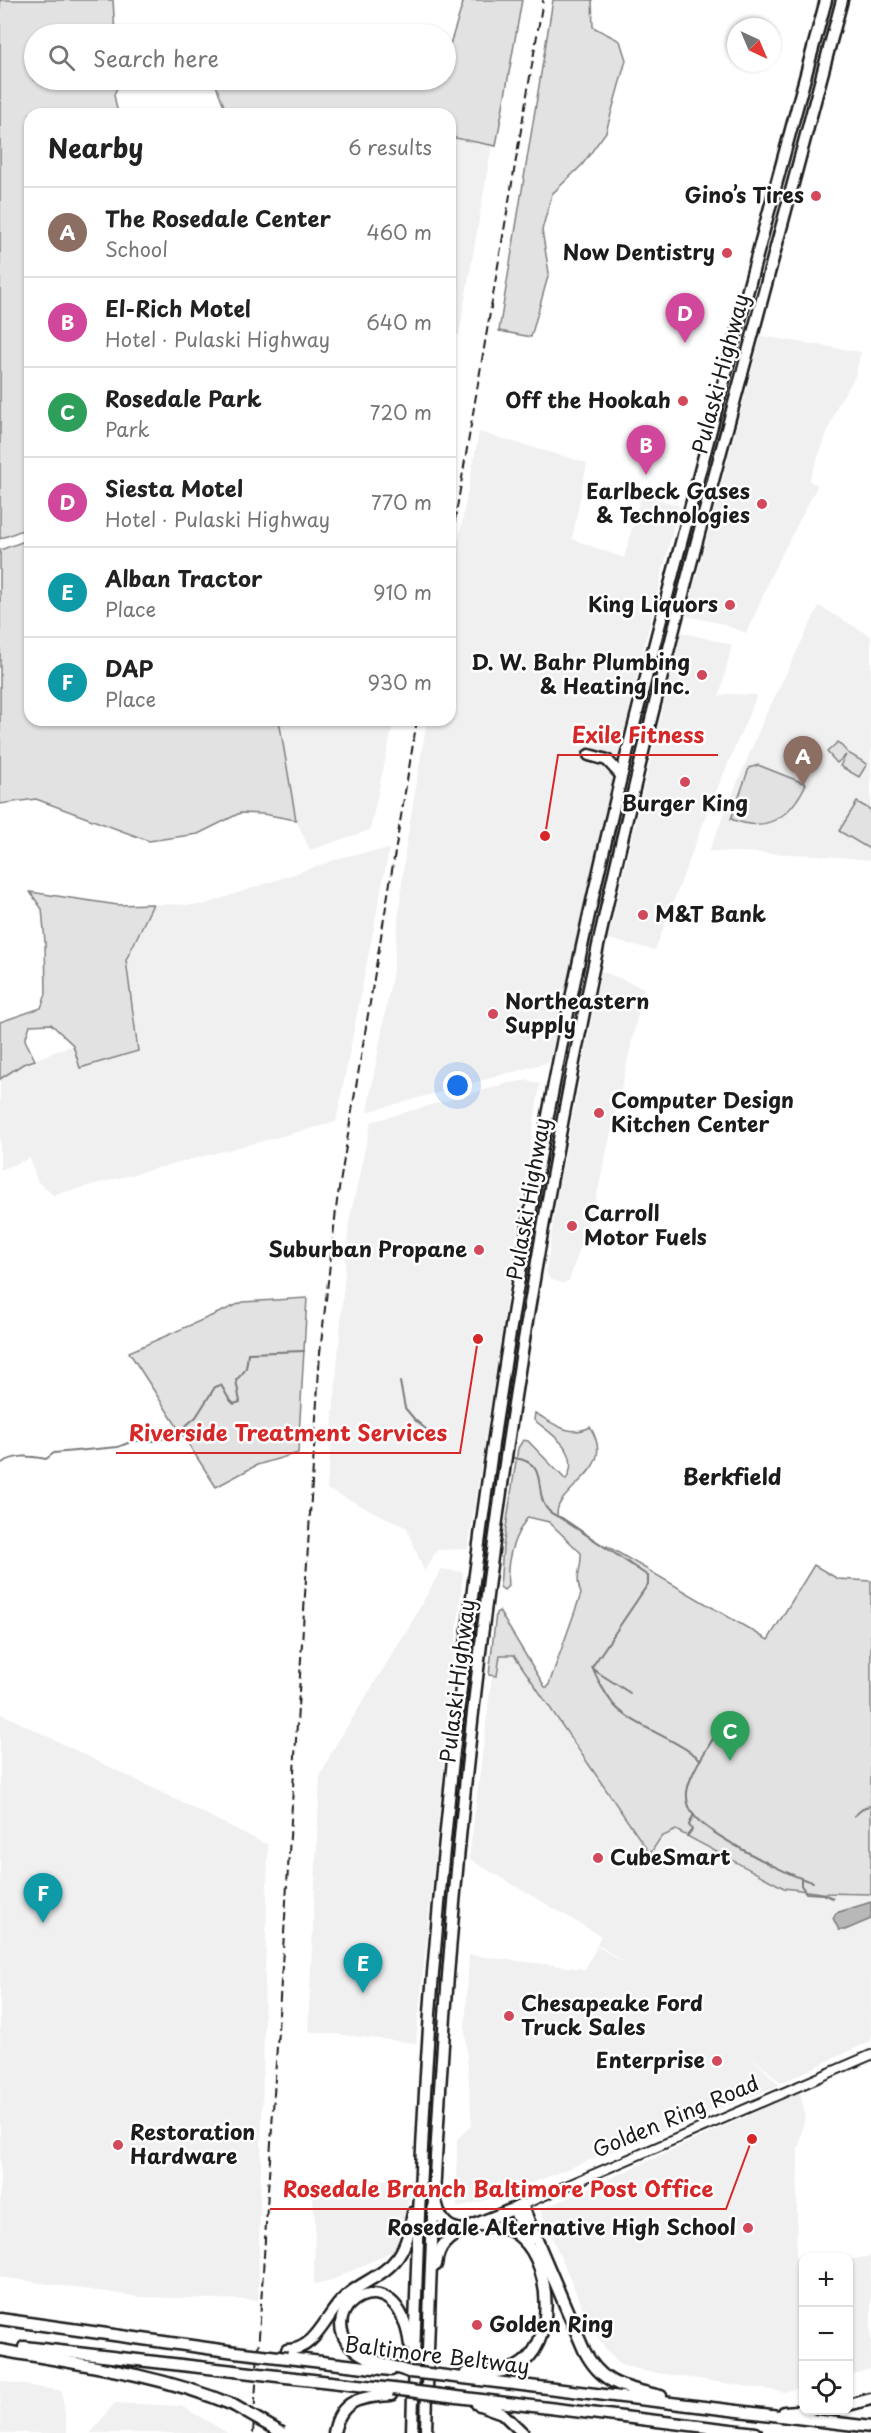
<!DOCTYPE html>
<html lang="en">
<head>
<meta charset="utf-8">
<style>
	:root { --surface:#fff; --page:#f6f6f6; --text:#222; --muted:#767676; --line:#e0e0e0; --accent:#d1495b }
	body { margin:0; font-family:"Playpen Sans",sans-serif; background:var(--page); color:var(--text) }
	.controls { position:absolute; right:18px; bottom:18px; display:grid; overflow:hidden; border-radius:12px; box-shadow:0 2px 4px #0004 }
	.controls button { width:54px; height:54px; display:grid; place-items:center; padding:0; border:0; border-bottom:2px solid var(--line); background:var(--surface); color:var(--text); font:30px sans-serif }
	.compass { position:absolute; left:727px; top:18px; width:54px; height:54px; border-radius:50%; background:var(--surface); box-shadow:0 2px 4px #0004; rotate:136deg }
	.you { position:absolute; left:458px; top:1086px; width:21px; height:21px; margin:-15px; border:4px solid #fff; border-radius:50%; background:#1a73e8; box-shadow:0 0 0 9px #1a73e833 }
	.badge { display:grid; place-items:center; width:39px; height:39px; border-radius:50%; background:var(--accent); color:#fff; font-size:20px; font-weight:700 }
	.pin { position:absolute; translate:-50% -50px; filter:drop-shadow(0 2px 3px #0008) }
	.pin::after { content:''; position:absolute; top:32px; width:21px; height:18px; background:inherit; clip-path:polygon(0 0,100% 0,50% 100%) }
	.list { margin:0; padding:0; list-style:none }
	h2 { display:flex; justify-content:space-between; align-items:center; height:78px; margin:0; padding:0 24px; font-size:26px }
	h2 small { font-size:20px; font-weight:400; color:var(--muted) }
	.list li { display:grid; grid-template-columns:39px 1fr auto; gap:18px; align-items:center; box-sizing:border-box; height:90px; padding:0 24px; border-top:2px solid var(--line) }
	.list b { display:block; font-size:22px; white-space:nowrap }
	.list p { margin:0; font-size:20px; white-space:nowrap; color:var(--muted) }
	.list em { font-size:20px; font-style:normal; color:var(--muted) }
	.icon { flex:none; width:33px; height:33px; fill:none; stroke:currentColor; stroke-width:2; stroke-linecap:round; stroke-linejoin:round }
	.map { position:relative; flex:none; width:871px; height:2433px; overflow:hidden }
	.search { position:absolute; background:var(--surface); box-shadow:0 2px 4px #0004; left:24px; top:24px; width:432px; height:66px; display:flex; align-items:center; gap:15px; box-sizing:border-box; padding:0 21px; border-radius:33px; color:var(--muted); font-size:22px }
	.panel { position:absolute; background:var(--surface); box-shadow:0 2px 4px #0004; left:24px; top:108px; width:432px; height:618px; border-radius:18px }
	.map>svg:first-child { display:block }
	.built { fill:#f0f0f0 }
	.green { fill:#e2e2e2; stroke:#7f7f7f; stroke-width:1.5 }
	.water { fill:#b8b8b8; stroke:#7a7a7a; stroke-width:1.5 }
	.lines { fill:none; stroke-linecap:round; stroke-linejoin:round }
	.stream { stroke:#7a7a7a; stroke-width:2 }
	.minor-casing { stroke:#1c1c1c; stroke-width:12 }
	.highway-casing { stroke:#1c1c1c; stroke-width:15 }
	.minor { stroke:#fff; stroke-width:8 }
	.highway { stroke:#fff; stroke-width:10 }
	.rail { stroke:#1c1c1c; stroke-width:2; stroke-dasharray:9 4.5; stroke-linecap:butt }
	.highway-bridge-casing { stroke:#1c1c1c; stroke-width:15; stroke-linecap:butt }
	.highway-bridge { stroke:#fff; stroke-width:10 }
	.poi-dot { fill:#d1495b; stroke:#fff; stroke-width:2 }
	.labels { text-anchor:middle; stroke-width:5; stroke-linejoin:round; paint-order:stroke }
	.poi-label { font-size:21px; font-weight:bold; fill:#1c1c1c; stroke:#fff; text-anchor:end }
	.street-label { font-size:21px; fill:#1c1c1c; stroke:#fff }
	.neighbourhood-label { font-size:22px; font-weight:bold; fill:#1c1c1c; stroke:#fff }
	.leader { fill:none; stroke:#d62828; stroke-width:2 }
	.callout-dot { fill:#d62828; stroke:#fff; stroke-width:2 }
	.callout-label { font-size:22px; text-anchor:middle; font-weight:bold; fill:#d62828; stroke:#fff; stroke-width:5; stroke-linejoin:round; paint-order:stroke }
</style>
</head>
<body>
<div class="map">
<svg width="871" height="2433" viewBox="0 0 871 2433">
	<rect width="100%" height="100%" fill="#fff"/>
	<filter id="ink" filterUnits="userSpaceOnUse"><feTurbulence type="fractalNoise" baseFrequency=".0167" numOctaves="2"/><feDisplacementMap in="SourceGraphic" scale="12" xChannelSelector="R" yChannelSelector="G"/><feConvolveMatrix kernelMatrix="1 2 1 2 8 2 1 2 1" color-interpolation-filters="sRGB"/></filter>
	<g filter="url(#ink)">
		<!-- built -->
		<g class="built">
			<path d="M450,137l42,8 -33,190h-9z"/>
			<path d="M761,336l100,16 -6,25 -17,27 -29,77 9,4 -48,92 -12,31 -12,25 -26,-10 -34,-7z"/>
			<path d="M479,432l108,31 -15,76 52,19 17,-63 38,10 -42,170 -88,387 -182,50 26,-142 13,-125 21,-125h23v-135z"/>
			<path d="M819,606l52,30v224l-54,-5 -108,-4 54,-130z"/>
			<path d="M681,632l51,13 -13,52 8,-3 30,1 -50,118 -52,137 -47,-11z"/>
			<path d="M279,720h115l-24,110 -60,20 -14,-30z"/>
			<path d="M389,849l-53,273 -283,73 -16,-14 -7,-23 -30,12v-91l23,-15 50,-19 64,6 -11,-91 27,-56 50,1 143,-49z"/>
			<path d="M601,971l43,17 -49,215 -26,78 -7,2 -12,-4 -4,-7 11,-75z"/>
			<path d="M528,1080l12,4 -72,465 -31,1 -13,21 -17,-43 -80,-39 22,-267 22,-100 138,-39z"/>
			<path d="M441,1569l22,3 -47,471 -108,-12 12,-254 12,-26 76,-122z"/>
			<path d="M496,1644l14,4 149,187 16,-10 196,63v153l-90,42 -30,-27 28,29 -280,111 -42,12v-69l15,-14 -7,-95 4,-75 116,14 12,-23 35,22 -35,-24 4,-8 -132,-77z"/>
			<path d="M0,1713l268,132 -10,455 -118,-3 -140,-20z"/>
			<path d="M800,2092l5,24 -7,34 -2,120 7,-1v118l-19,5 -140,-21 -24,-7 -17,-18 -14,-24 -49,-112z"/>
			<path d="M311,2180h102l-9,44 -9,26 -63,30 -18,4 1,-64z"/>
			<path d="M871,2256v113l-22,6v-115z"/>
			<path d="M0,2381l62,10 5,42h-67z"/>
			<path d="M115,2403l66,3 47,27h-138z"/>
		</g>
		<!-- green -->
		<g class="green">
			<path d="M0,0h113l2,34h-81v46h86l-6,15 4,19h-88v413l-30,12z"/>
			<path d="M459,0h63l-26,146 -46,-9v-23h-223l-13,-34h232v-23l17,-54z"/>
			<path d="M553,0h39l1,27 27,14 6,19 -20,72 -24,33 -30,29 -10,36 7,43 -18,64 -32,-6z"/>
			<path d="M30,539v181h249l17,100 -33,-6 -23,-1 -42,21 -49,7 -113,-42 -36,5v-254z"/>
			<path d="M838,742l10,11 19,11 -8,13 -19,-11 6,-11 -9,8 -10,-11z"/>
			<path d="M758,765l48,19c-15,32 -39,50 -75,35l18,-51z"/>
			<path d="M857,802l14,8v40l-32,-19z"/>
			<path d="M30,892l88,13 35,-1 -27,56 12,91 -58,17 -7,-23 -22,-21 -21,1 -5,15 10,20 -12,4 -23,15v-57l41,-14 5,-14 -1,-52 -3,-33z"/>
			<path d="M307,1298l-9,155 -41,12 -41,22 -87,-135 114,-50z"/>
			<path d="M535,1413c18,10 35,25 55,14 24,38 -14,51 -30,76 -2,3 -3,9 -3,13l49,32 1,-2 161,94 46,-75 24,14 33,2v313l-49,-1 -38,-5 -108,-58 -15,7 -11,17 -136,-199h-14l-3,21 -8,-1 7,-62 3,-2 46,76h3l33,-93c-7,-21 1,-22 0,-41l-32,-31 -21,-5c-15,20 -22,44 -20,69l-4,4 -4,-3 3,-40 15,-99 5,-8 5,1 38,39c16,-28 -12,-44 -32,-60z"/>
		</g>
		<!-- water -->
		<path class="water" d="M871,1902v17l-26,11h-6l-6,-12 3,-5z"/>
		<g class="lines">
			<!-- stream -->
			<g class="stream">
				<path d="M400,1382l5,26 10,12 12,10"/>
				<path d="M514,1458c44,5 9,49 48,60l86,58v8l-56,83c5,12 13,26 21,37 19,22 63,34 88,56"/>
				<path d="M0,1464c16,-10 28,-8 46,-5l8,-6 64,-6 15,-6h22l20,-6 21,-18 19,-30 6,-2 8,14 5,5 6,-2 -4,-22c13,-12 10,-13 12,-27l56,-2"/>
				<path d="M594,1670l36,23"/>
				<path d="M718,1730c-10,19 -28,41 -31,62 -1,9 3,20 9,26 17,18 92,58 117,64"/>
				<path d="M854,1816l11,-9 6,-1"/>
				<path d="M687,1836l5,-6 -3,-5 4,-9"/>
				<path d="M801,1879v6l5,8 17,1 10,4"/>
			</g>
			<!-- minor casing -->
			<g class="minor-casing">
				<path id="minor" d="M522,2205l349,-150"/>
			</g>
			<!-- highway casing -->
			<g class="highway-casing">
				<g id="highway">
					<path d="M589,755l18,5 14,15"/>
					<path d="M437,2205c4,16 11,24 27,25"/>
					<path d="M514,2209l14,33"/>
					<path d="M436,2265c1,-8 3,-16 9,-22 16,-17 55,-27 77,-38l62,145c18,36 41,37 77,46"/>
					<path d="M0,2319l235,33"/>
					<path d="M24,2347l210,24"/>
					<path d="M0,2350c78,14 159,24 233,55"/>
					<path d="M287,2350c30,0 39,-37 59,-54 17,-15 38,-20 52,-39 9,-13 12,-28 15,-44"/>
					<path d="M287,2358l104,12"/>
					<path d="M409,2372c-18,-7 -42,-11 -56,-24 -43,-38 44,-98 57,-3"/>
					<path d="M466,2373c16,-1 35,1 50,-6 41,-20 36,-101 6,-128 -12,-12 -27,-13 -43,-14"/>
					<path d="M438,2375l433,52"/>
					<path d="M286,2377l107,12"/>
					<path d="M449,2396l307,37"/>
					<path d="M477,2404l25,9 21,20"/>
					<path d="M848,2405l23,-6"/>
					<path d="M784,2412l27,-2"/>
					<path d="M334,2433c6,-34 27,-36 57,-38"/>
					<path d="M412,2433c4,-153 9,-307 21,-460 26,-322 71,-644 135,-960 48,-236 113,-468 174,-701 28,-104 55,-208 84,-312"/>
					<path d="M426,2433c9,-485 64,-970 163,-1445 46,-219 104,-435 163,-651 31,-112 59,-225 90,-337"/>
				</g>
			</g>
			<!-- minor -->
			<use href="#minor" class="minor"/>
			<!-- highway -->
			<use href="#highway" class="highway"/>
			<!-- rail -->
			<g class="rail">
				<path d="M450,549l93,-549"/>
				<path d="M253,2433l67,-1080 17,-152 80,-481"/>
			</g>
			<!-- highway-bridge casing -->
			<g class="highway-bridge-casing">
				<g id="highway-bridge">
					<path d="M235,2352l52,6"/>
					<path d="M234,2371l52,6"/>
					<path d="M409,2372l29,3"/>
					<path d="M393,2389l56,7"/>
					<path d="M233,2405l49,28"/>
				</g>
			</g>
			<!-- highway-bridge -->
			<use href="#highway-bridge" class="highway-bridge"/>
		</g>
	</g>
	<!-- markers -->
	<g class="poi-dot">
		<circle cx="816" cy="196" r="6"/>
		<circle cx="727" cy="253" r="6"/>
		<circle cx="683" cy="401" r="6"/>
		<circle cx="762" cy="504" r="6"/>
		<circle cx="730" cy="605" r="6"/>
		<circle cx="702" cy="675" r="6"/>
		<circle cx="685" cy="782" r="6"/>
		<circle cx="643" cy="915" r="6"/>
		<circle cx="493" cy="1014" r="6"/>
		<circle cx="599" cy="1113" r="6"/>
		<circle cx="572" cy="1226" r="6"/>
		<circle cx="479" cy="1250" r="6"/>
		<circle cx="598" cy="1858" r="6"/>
		<circle cx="509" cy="2016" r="6"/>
		<circle cx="717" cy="2061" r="6"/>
		<circle cx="118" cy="2145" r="6"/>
		<circle cx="748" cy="2228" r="6"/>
		<circle cx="477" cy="2325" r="6"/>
	</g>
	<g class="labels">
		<!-- poi labels -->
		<g class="poi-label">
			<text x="804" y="203">Gino’s Tires</text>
			<text x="715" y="260">Now Dentistry</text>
			<text x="671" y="408">Off the Hookah</text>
			<text x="750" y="499">Earlbeck Gases<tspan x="750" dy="24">&amp; Technologies</tspan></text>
			<text x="718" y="612">King Liquors</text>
			<text x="690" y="670">D. W. Bahr Plumbing<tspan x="690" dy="24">&amp; Heating Inc.</tspan></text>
			<text x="685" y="811" text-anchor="middle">Burger King</text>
			<text x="655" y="922" text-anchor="start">M&amp;T Bank</text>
			<text x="505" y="1009" text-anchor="start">Northeastern<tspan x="505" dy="24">Supply</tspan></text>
			<text x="611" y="1108" text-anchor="start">Computer Design<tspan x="611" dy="24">Kitchen Center</tspan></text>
			<text x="584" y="1221" text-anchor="start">Carroll<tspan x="584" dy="24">Motor Fuels</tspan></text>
			<text x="467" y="1257">Suburban Propane</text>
			<text x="610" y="1865" text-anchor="start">CubeSmart</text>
			<text x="521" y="2011" text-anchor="start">Chesapeake Ford<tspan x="521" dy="24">Truck Sales</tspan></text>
			<text x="705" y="2068">Enterprise</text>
			<text x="130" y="2140" text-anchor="start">Restoration<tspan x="130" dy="24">Hardware</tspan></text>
			<text x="736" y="2235">Rosedale Alternative High School</text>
			<text x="489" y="2332" text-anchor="start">Golden Ring</text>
		</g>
		<!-- street labels -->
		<g class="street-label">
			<text transform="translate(721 374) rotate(-75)" y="7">Pulaski Highway</text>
			<text transform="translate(529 1199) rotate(-80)" y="7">Pulaski Highway</text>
			<text transform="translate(458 1681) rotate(-83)" y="7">Pulaski Highway</text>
			<text transform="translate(676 2117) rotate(-23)" y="7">Golden Ring Road</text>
			<text transform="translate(437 2356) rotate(7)" y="7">Baltimore Beltway</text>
		</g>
		<!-- neighbourhood labels -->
		<g class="neighbourhood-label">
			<text x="732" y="1485">Berkfield</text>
		</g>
	</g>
	<!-- callouts -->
	<path class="leader" d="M545 836L558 755H718M478 1339L460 1453H116M752 2139L726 2209H270"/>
	<g class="callout-dot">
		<circle cx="545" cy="836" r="6"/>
		<circle cx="478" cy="1339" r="6"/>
		<circle cx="752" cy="2139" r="6"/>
	</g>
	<g class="callout-label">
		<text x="638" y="743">Exile Fitness</text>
		<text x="288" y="1441">Riverside Treatment Services</text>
		<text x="498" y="2197">Rosedale Branch Baltimore Post Office</text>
	</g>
</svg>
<div class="controls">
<button>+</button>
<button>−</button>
<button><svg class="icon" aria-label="locate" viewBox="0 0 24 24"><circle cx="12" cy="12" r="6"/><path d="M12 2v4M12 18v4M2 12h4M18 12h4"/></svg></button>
</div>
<svg class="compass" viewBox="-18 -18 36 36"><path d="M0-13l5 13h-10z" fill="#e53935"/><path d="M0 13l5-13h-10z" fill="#767676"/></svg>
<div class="you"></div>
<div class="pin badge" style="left:803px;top:786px;background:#8d6e63">A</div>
<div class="pin badge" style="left:646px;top:475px;background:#d1479c">B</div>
<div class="pin badge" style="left:730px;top:1761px;background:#2e9e5b">C</div>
<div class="pin badge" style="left:685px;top:343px;background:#d1479c">D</div>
<div class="pin badge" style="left:363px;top:1993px;background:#0f9aa8">E</div>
<div class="pin badge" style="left:43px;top:1923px;background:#0f9aa8">F</div>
<div class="search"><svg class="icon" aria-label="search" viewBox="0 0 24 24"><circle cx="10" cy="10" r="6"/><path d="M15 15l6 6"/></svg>Search here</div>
<section class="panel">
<h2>Nearby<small>6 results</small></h2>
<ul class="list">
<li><span class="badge" style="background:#8d6e63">A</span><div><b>The Rosedale Center</b><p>School</p></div><em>460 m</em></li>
<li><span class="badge" style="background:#d1479c">B</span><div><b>El-Rich Motel</b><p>Hotel · Pulaski Highway</p></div><em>640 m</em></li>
<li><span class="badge" style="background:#2e9e5b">C</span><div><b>Rosedale Park</b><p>Park</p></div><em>720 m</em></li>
<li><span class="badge" style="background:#d1479c">D</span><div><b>Siesta Motel</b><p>Hotel · Pulaski Highway</p></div><em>770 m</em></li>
<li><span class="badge" style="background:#0f9aa8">E</span><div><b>Alban Tractor</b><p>Place</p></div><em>910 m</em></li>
<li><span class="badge" style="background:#0f9aa8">F</span><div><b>DAP</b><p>Place</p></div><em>930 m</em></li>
</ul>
</section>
</div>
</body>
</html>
